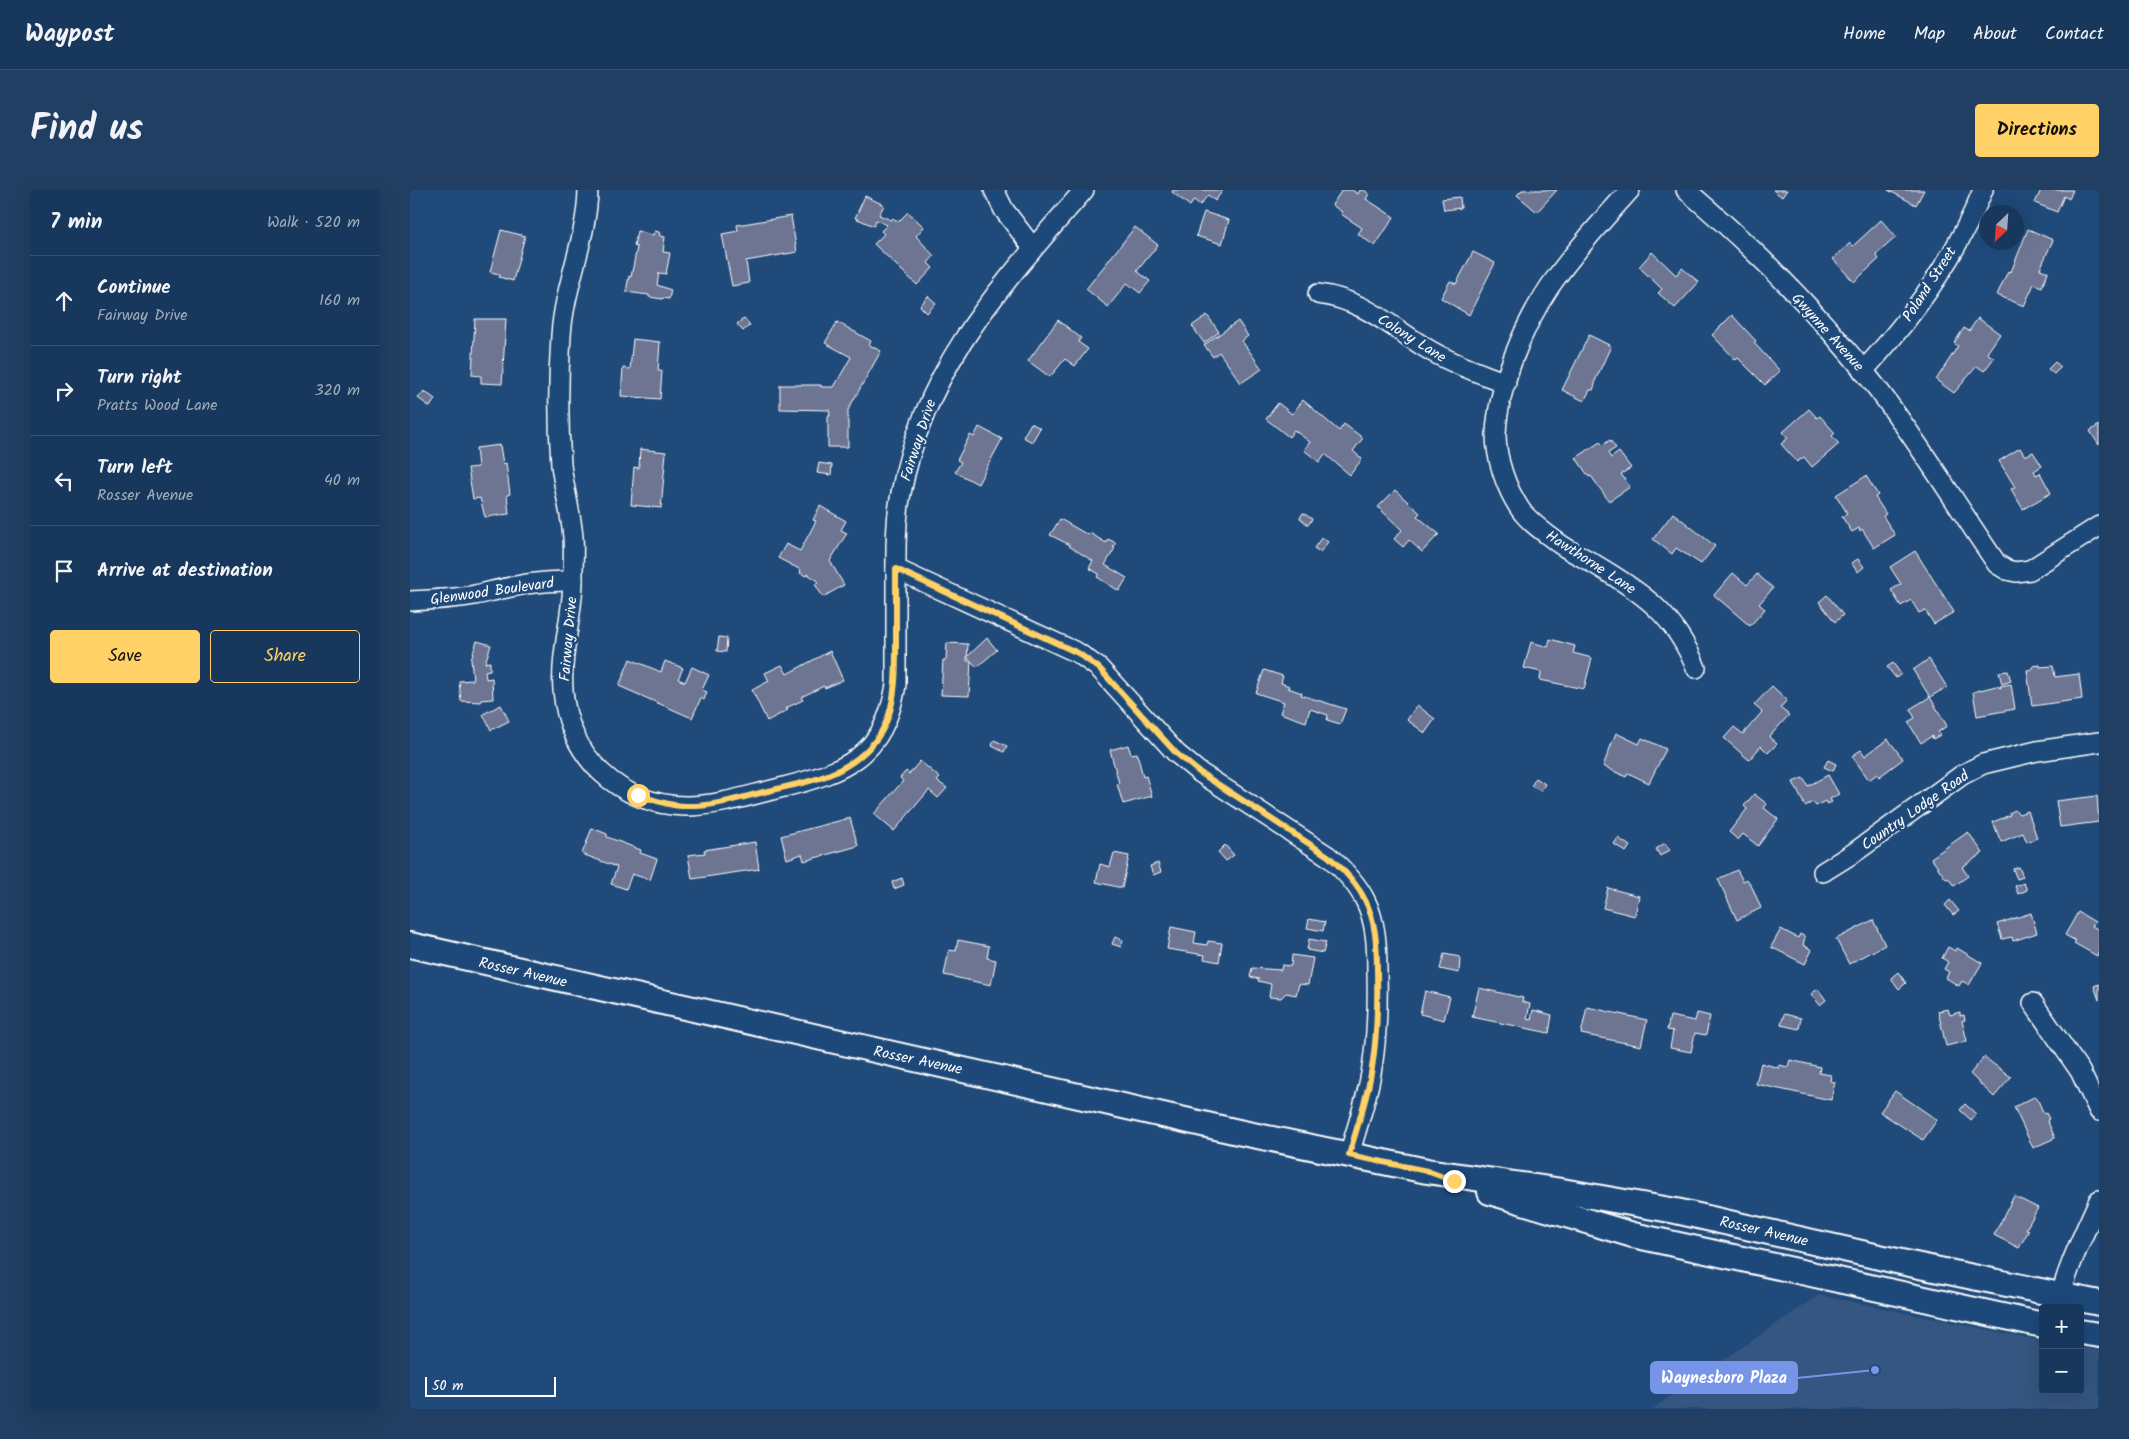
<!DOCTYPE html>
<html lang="en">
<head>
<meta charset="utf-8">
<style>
	:root { --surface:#17385c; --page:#203f62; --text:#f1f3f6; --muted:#9eacbb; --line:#365272; --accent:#ffd166 }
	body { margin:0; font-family:Kalam,sans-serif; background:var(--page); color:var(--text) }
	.controls { position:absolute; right:15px; bottom:15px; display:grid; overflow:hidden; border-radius:5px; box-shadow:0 5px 20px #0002 }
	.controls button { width:45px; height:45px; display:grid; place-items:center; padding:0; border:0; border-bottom:1px solid var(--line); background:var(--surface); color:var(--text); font:25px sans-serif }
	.compass { position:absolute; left:1569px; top:15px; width:45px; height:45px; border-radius:50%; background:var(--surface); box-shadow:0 5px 20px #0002; rotate:205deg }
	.scale { position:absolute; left:15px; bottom:12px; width:131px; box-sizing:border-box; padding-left:5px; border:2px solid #fff; border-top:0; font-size:14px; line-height:18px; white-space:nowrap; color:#fff; -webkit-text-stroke:4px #1f4a7a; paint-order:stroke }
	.stop { position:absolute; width:15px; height:15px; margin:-11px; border:4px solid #ffd166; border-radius:50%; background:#fff }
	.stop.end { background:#ffd166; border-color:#fff; box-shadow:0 1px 5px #0008 }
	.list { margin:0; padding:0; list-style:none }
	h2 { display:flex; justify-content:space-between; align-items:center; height:65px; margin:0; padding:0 20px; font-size:21px }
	h2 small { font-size:16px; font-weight:400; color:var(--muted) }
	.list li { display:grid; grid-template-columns:32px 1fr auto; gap:15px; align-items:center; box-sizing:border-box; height:90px; padding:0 20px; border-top:1px solid var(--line) }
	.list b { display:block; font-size:19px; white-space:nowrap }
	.list p { margin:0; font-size:16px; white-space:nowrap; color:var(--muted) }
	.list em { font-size:16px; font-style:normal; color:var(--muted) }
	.actions { display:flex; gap:10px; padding:15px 20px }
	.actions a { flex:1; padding:11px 0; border:1px solid var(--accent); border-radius:5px; text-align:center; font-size:18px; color:var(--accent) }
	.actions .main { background:var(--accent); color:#111 }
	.icon { flex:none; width:28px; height:28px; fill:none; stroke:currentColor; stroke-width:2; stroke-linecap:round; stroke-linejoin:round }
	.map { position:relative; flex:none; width:1689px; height:1219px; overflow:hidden; border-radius:5px }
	header { display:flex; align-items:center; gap:30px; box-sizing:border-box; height:70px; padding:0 25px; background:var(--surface); border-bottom:1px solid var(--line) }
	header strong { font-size:24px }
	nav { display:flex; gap:28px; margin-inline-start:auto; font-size:18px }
	.intro { display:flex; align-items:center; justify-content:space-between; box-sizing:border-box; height:120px; padding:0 30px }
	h1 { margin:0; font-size:35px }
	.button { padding:12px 22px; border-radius:5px; background:var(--accent); color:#111; font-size:18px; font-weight:700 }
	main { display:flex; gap:30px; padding:0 30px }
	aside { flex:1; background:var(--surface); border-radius:5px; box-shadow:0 5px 20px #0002 }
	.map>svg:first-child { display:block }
	.built { fill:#365781 }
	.building { fill:#6d7492; stroke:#fff }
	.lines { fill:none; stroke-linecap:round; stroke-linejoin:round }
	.minor-casing { stroke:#fff; stroke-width:22 }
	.major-casing { stroke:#fff; stroke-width:28 }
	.minor { stroke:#1f4a7a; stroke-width:19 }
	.major { stroke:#1f4a7a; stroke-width:24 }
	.route { stroke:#ffd166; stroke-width:6 }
	.labels { text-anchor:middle; stroke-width:5; stroke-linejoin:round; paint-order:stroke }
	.street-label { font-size:15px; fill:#fff; stroke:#1f4a7a }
	.leader { fill:none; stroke:#7795e8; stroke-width:2 }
	.callout-dot { fill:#7795e8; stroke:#1f4a7a; stroke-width:2 }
	.callout { fill:#7795e8; stroke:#7795e8; stroke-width:2 }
	.callout-label { font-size:16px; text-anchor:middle; font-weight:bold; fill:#fff }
</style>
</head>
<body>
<header>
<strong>Waypost</strong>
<nav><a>Home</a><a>Map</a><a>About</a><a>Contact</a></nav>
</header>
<div class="intro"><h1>Find us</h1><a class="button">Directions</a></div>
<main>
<aside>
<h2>7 min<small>Walk · 520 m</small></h2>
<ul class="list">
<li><svg class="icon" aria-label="ahead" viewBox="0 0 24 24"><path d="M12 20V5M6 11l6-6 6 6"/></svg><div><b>Continue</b><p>Fairway Drive</p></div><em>160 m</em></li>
<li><svg class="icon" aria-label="right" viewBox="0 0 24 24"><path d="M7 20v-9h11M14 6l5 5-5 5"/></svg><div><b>Turn right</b><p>Pratts Wood Lane</p></div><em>320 m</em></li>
<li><svg class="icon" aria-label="left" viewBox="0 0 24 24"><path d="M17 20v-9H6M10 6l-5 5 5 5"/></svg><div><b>Turn left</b><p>Rosser Avenue</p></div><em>40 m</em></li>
<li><svg class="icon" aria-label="arrive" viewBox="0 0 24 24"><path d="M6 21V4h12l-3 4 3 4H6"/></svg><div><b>Arrive at destination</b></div></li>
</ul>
<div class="actions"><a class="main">Save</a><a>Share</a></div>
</aside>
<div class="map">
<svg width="1689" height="1219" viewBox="0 0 1689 1219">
	<rect width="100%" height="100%" fill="#1f4a7a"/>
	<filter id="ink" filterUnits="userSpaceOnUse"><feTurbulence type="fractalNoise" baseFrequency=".02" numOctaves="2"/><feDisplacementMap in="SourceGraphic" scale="10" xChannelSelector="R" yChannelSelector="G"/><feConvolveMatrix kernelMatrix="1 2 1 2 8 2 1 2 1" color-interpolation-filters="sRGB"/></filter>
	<g filter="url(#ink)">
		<!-- built -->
		<path class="built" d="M1409,1105l224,46v49h37v-43l19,4v58h-447z"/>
		<!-- building -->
		<g class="building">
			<path d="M763,0h50l-8,11 -7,-6 -8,10 -6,-5 -4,6 -18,-14z"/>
			<path d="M932,0h10l6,4 2,-4h4l5,4 -3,5 28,18 -19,29 -17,-12 4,-6 -21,-14 1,-2 -10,-7z"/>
			<path d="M1112,0h35l-20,22 -20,-17z"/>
			<path d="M1363,0h14l-5,7z"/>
			<path d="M1478,0h36l-8,15z"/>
			<path d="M1631,0h32l-4,9 -5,-3 -7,16 -22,-9z"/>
			<path d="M455,6l19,9 -5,10 12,5 2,-2 5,4 10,-10 16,15 -8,9 18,20 -6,7 5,5 -16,17 -43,-41 10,-10 -3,-3 6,-6 -11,-5 -2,6 -19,-8z"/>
			<path d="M1050,7l1,11 -17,2 -2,-11z"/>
			<path d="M794,22l25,8 -7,24 -26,-8z"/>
			<path d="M381,26l6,36 -51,9 3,22 -17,3 -10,-52 16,-3 -1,-6z"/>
			<path d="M1471,30l15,17 -20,18 3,4 -25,23 -21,-23 17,-16 3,3z"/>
			<path d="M725,37l23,18 -21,26 13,10 -10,12 -13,-10 -19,24 -22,-18z"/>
			<path d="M1618,39l25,11 -13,29 8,3 -6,15 -8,-3 -10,22 -27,-11 11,-24 3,1z"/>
			<path d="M91,40l24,6 -12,45 -14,-4 1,-3 -10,-2z"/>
			<path d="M227,41l16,4 2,-4 4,1 1,4 5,1 -2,15 7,1 -4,21 -7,-1 -2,12 14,5 -2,9 -7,-1v1l-13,-2v-2l-23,-3 3,-16 2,1 6,-30 -3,-1z"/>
			<path d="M1063,62l22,11 -26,52 -28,-17 9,-17 6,3z"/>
			<path d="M1242,62l24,23 6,-7 17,14 -24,26 -17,-15 4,-4 -23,-22z"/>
			<path d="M518,106l8,7 -9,10 -7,-7z"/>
			<path d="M797,125l12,17 -15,11 -12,-17z"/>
			<path d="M1322,125l24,26 -2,2 26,28 -15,14 -27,-27 -2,2 -24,-25z"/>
			<path d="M334,128l6,7 -7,6 -6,-7z"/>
			<path d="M1568,128l22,16 -13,19 7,5 -10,13 -7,-5 -23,27 -18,-13 22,-34 -4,-3 10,-15 5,3z"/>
			<path d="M65,129h31l-4,65 -21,-1v-7l-9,-1z"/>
			<path d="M648,130l23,18 -3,4 10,7 -13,17 -10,-7 -15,18 -22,-16z"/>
			<path d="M828,131l10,15 -6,5 20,28 -21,14 -22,-31 -6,5 -9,-12z"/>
			<path d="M427,132l34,19 -2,4 12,6 -33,59v37h-20v-31h2l-1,-6 -49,-1v-24h41v2h13l17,-30 -26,-14z"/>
			<path d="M1179,145l22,11 -16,35v4l-2,5h-3l-6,11 -22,-11z"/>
			<path d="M223,149l27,3 -2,29h4l-2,28 -39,-3 2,-28 7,1z"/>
			<path d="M1645,172l6,5 -7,7 -6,-5z"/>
			<path d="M14,201l11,8 -5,8 -12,-9z"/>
			<path d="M893,210l36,31 5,-7 19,14 -10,13 9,8 -12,16 -25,-21 -6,8 -15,-12 6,-8 -16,-12 -5,7 -23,-18 12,-16 14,11z"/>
			<path d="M1399,219l8,9 3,-2 15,17 -3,3 7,8 -27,23 -8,-10 -7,5 -16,-18 7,-6 -5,-6z"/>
			<path d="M621,233l9,5 -8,14 -9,-5z"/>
			<path d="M1689,235v20l-9,-14z"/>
			<path d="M569,237l23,12 -24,45 -23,-12 6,-10 -4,-2 13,-25 4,2z"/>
			<path d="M1200,250l6,8 -8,5 3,5 8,-6 12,16 -10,6 9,13 -21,14 -18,-25 -2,1 -13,-19 24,-16 3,3z"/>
			<path d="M90,255l3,19 3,-1 4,31 -3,1 2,19 -24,3 -5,-19 -7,1 -5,-31 10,-1 -2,-19z"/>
			<path d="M1610,258l5,8 8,-4 9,14 -8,5 2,4 4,-2 11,20 -28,16 -12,-20 4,-2 -16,-26z"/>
			<path d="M230,259l26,3 -5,56 -30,-3 3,-38 5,1z"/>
			<path d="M409,273l13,2 -1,10 -14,-2z"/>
			<path d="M1456,286l12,19 -3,2 11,17 -3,2 12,19 -21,13 -12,-19 -2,2 -1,-3 -7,4 -10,-15 5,-4 -11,-18z"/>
			<path d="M985,300l25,23 -3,3 22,18 -17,18 -13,-12 -6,7 -9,-8 8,-9 -24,-23z"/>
			<path d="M410,316l26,15 -5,9 6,3 -17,28 14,24 -21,12 -8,-13 3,-2 -1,-2 -10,-6 -1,2 -6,-3 1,-3 -23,-12 8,-14 14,7 16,-30 -3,-1z"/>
			<path d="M893,323l9,6 -4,6 -8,-7z"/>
			<path d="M1263,323l42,33 -14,18 -25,-16 -4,6 -19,-15z"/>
			<path d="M650,329l28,16 2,-2 16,10 2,-4 8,4 -3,4 2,1 -10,17 22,13 -8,13 -22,-14 2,-3 -10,-6 4,-7 -24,-15 1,-1 -20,-10z"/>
			<path d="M912,347l6,5 -8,10 -6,-4z"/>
			<path d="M1505,361l39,61 -20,12 -9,-14 -6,3 -8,-13 -10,6 -10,-16 10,-6 -11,-17z"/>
			<path d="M1448,369l6,8 -6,5 -7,-9z"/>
			<path d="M1323,383l14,12 10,-11 16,14 -14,16 6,5 -15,17 -36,-31z"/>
			<path d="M1417,405l16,20 -8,7 -16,-20z"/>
			<path d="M309,447l8,1 -1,14 -9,-1z"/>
			<path d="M577,448l10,12 -20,17 -10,-10z"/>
			<path d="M1140,449l25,7 -2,7 19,5 -8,31 -44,-9 1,-8 -17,-4 7,-26 17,5z"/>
			<path d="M67,451l14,4 -6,18 5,-1v8l-5,1 1,8 6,-1 1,21 -12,1v2l-20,-1 -2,-20 14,-1 -2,-21z"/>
			<path d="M537,453l21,1 -1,17h4l-2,35 -28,-1 2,-35h3z"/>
			<path d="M420,461l13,29 -18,8 -1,-2 -23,11 2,3 -17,8 2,2 -21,11 -15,-31 17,-9 -4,-8 17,-8 5,9z"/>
			<path d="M220,469l31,13 4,-11 18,7 -5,11 7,3 7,-15 17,8 -7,15 5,2 -3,8 -3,-2 -9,20 -73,-32z"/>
			<path d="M1519,469l18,28 -17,10 -17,-27z"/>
			<path d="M1483,473l8,11 -5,4 -9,-11z"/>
			<path d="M1630,475v2l13,-1 2,11 24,-3 3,25 -50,7 -5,-36 6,-1v-3z"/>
			<path d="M854,480l19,6 -2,7 8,3 -1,2 14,5 -1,2 45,14 -6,15 -13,-4 1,-5 -18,-6 -4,13 -26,-9 4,-11 -28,-9z"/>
			<path d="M1598,481l3,10 -9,3 -3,-12z"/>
			<path d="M1601,494l4,25 -38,7 -4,-24 23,-6 5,2 -1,-2z"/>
			<path d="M1362,496l15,14 -7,8 9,7 -20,22 8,7 -9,9 -7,-7 -12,14 -25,-22 10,-11 9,7 19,-22 -8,-7z"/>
			<path d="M1520,507l17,29 -9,6 2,3 -7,4 -1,-3 -11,7 -13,-21 7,-4 -5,-9z"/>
			<path d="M91,515l8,16 -18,9 -8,-16z"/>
			<path d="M1007,515l18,14 -10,14 -18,-13z"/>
			<path d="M1206,543l23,11 3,-6 24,11 -17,34 -21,-10 -2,4 -23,-11z"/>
			<path d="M1478,549l15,20 -24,18 -2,-3 -8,6 -17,-24 9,-6 4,6z"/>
			<path d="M584,550l13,6 -3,6 -12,-6z"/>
			<path d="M718,555l3,9 6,-1 6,24 3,-1 6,20 -29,8 -6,-20 2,-1 -9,-33z"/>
			<path d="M1418,570l8,4 -3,7 -9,-4z"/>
			<path d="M510,571l20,17 -3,3 10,7 -9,10 -9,-8 -35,41 -20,-17 29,-33 -3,-3 6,-7 3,3z"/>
			<path d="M1418,585l11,19 -9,5 2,3 -5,2 -2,-3 -9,5 -3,-4 -8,4 -12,-24 10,-4 5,8z"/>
			<path d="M1126,588l9,6 -4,7 -10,-5z"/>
			<path d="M1344,604l13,10 -3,4 14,11 -20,27 -15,-12 -5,6 -9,-8 18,-23 -3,-3z"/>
			<path d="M1687,606l2,26 -39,5 -4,-26z"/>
			<path d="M1605,620l4,4 9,-3 9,27 -10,4 -4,-9 -22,9 -8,-20 17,-7 -1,-2z"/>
			<path d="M440,628l8,28 -54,15 -2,-7 -15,5 -6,-23z"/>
			<path d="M182,638l15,6v3l34,13 -1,3 17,6 -7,21 -18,-6 -6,15 -15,-5 6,-17 -35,-13z"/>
			<path d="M1558,642l15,21 -21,14 6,9 -14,10 -6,-8 -2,1 -15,-21z"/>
			<path d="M1208,648l12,8 -4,6 -12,-8z"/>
			<path d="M345,652l4,27 -67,10 -4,-24 17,-2 -1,-3z"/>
			<path d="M1255,653l5,7 -10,6 -4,-7z"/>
			<path d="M815,655l9,10 -8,6 -8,-9z"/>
			<path d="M704,663l15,3 -7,32 -26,-6 4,-18 10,3z"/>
			<path d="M748,673l3,9 -8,3 -3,-9z"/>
			<path d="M1609,677l4,10 -6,2 -4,-10z"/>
			<path d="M1327,680l6,11 4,-2 6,10 8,19 -24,12 -19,-41z"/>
			<path d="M492,688l2,7 -10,4 -2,-7z"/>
			<path d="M1614,693l3,7 -9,4 -3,-8z"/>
			<path d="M1198,698l31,8 -4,20 -32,-8z"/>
			<path d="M1540,710l9,11 -6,4 -8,-10z"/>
			<path d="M1668,722l17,10 -3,4 7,4v21l-2,5 -23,-13 2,-2 -11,-6z"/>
			<path d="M1621,723l6,20 -24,8 -1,-4 -10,2 -5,-15z"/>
			<path d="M899,729l16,3 -2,9 -16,-3z"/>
			<path d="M1463,730l12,25 -36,19 -13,-25z"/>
			<path d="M761,737l25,5 -2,11 13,2 1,-4 14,2 -3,19 -15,-3 1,-4 -38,-6z"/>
			<path d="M1371,739l17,9 2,-4 5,3 -2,8 9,5 -7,14 -34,-17z"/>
			<path d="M705,747l8,3 -2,7 -9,-3z"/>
			<path d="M899,749l17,3 -3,11 -16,-3z"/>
			<path d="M548,750l31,6 -2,12 9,2 -5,25 -47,-10 5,-25 7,1z"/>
			<path d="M1538,757l7,4 2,-3 25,15 -13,22 -7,-4 -3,5 -13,-8 3,-6 -5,-3 4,-7 -6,-4z"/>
			<path d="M1034,764l16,3 -1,16 -19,-4z"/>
			<path d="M882,765l21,3 -5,27 -9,-1 -3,11 -10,-2 -5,5 -12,-1 2,-13 -13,-3 1,-2 -9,-2 2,-9 29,2 1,-5 9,1z"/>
			<path d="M1488,782l8,11 -7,6 -8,-11z"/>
			<path d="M1689,794v16l-5,-14z"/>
			<path d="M1069,798l44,10 -1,4 8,2 -3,15 4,1 2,-10 19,5 -3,18 -77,-16z"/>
			<path d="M1408,799l8,11 -6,5 -9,-11z"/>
			<path d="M1015,801l25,6 -6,23 -24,-6z"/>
			<path d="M1177,817l60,13 -6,26 -60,-12z"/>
			<path d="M1538,819l2,6 10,-3v4l4,-1 1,5 -3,1 5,20 -21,5 -8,-35z"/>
			<path d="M1287,823l13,3 -4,19 -11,-2 -4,19 -21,-4 3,-17 -6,-1 3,-14 25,5z"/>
			<path d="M1374,824l17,4 -2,11 -18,-4z"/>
			<path d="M1574,867l27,20 -17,20 -24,-23z"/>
			<path d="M1380,870l30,7 -1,6 12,2 -1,6 5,1 -4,18 -75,-16 5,-21 18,5v-3l9,2z"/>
			<path d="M1485,901l42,29 -14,20 -43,-28z"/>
			<path d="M1626,906l8,18 2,-1 3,6 -2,1 8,18 -22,10 -19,-41z"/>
			<path d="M1555,914l11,10 -5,6 -11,-10z"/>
			<path d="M1604,1006l24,12 -12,21 3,1 -10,18 -25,-13z"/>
		</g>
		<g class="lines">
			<!-- minor casing -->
			<g class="minor-casing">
				<g id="minor">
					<path d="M178,0c-1,50 -24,96 -27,146 -3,43 -3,86 0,129 3,24 10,48 12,72 1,12 0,25 0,38 1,38 -13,76 -10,115 5,66 56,115 123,116 32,0 64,-11 94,-18 65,-16 104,-31 116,-103 0,-34 0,-68 0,-102 0,-29 -1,-60 5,-90 24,-128 101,-208 183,-303"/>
					<path d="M584,0l10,20 29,38"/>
					<path d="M1220,0c-28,31 -56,62 -80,96 -27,40 -52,100 -54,148 0,25 10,54 24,75 9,13 24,23 37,33 12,9 26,15 39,23 47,28 79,50 100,103"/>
					<path d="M1276,0c69,59 136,126 191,198 43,56 80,118 120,176l10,6 9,2 14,-2 69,-44"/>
					<path d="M908,104c47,6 74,34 113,57 24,14 49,22 75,32"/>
					<path d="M1453,181c49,-53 93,-114 120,-181"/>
					<path d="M486,379l182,84 21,15 77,85 23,19 129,84c15,13 28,26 37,44 11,21 12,47 12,71 1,40 0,82 -10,121 -5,21 -12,42 -18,63"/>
					<path d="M0,411c22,-1 43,-2 65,-6 36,-8 61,-15 98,-14"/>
					<path d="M1413,682l32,-20 107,-77 21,-11 54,-13 62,-9"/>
					<path d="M1623,813l47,68 19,40"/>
					<path d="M1648,1118c7,-37 26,-74 41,-108"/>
				</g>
			</g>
			<!-- major casing -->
			<g class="major-casing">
				<g id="major">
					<path d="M0,755l828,187 189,39 135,20 114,20 234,53 189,39"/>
					<path d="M1080,1002l143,43 410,90"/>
					<path d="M1670,1142l19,3"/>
				</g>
			</g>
			<!-- minor -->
			<use href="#minor" class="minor"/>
			<!-- major -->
			<use href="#major" class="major"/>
		</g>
	</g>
	<g class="lines" filter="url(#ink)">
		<!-- route -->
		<path class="route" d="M228,605c16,5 32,11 48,11 28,1 56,-9 82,-15 24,-6 51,-10 73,-22 53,-29 55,-70 55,-124 0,-25 0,-51 0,-76l182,84 21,15 77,85 23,19 129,84c15,13 28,26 37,44 11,21 12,47 12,71 1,40 0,82 -10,121 -5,21 -12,42 -18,63l78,16 27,10"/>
	</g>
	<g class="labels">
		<!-- street labels -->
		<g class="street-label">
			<text transform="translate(1519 94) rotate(-57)" y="5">Poland Street</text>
			<text transform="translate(1418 142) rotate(48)" y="5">Gwynne Avenue</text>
			<text transform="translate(1002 148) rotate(32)" y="5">Colony Lane</text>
			<text transform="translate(508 250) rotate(-72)" y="5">Fairway Drive</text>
			<text transform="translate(1181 372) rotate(33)" y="5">Hawthorne Lane</text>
			<text transform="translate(82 401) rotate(-8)" y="5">Glenwood Boulevard</text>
			<text transform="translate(158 449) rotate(-85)" y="5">Fairway Drive</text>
			<text transform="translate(1505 620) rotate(-35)" y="5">Country Lodge Road</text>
			<text transform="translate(113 782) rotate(13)" y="5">Rosser Avenue</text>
			<text transform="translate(508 870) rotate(12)" y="5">Rosser Avenue</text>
			<text transform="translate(1354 1041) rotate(13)" y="5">Rosser Avenue</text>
		</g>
	</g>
	<!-- callouts -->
	<path class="leader" d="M1465 1180L1387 1188"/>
	<circle class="callout-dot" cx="1465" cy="1180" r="5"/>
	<rect class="callout" x="1241" y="1172" width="146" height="31" rx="5"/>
	<g class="callout-label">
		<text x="1314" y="1193">Waynesboro Plaza</text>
	</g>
</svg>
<div class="controls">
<button>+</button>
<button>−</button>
</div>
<svg class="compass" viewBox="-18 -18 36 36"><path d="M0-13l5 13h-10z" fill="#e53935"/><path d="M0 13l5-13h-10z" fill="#9eacbb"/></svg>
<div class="scale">50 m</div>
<div class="stop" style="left:228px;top:605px"></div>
<div class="stop end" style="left:1044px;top:991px"></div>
</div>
</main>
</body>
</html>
